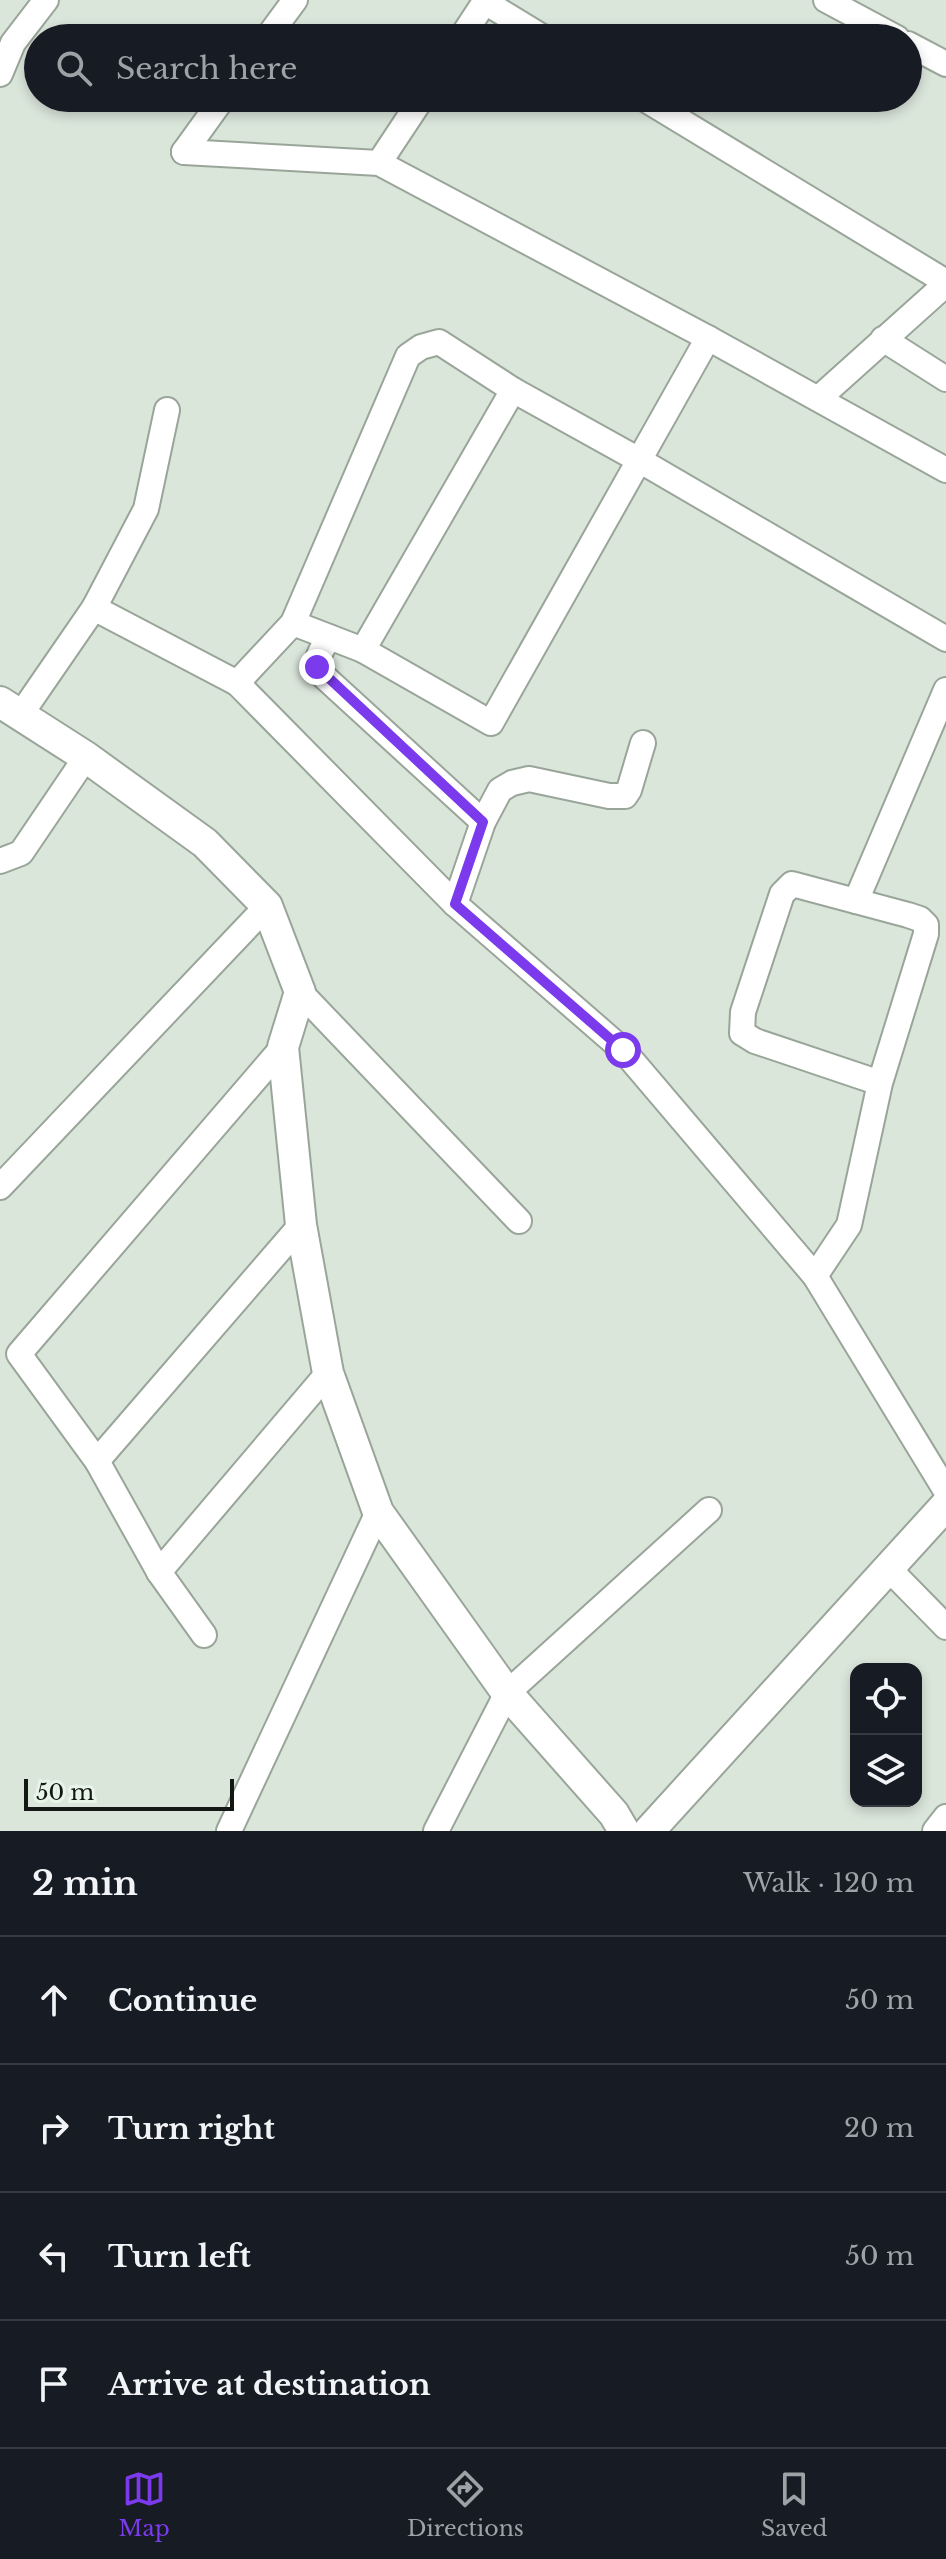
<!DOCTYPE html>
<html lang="en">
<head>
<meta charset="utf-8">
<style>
	:root { --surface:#171b24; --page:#20242c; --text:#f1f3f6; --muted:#9ea1a6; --line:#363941; --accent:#7c3aed }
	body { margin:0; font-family:"Libre Baskerville",serif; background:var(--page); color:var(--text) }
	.controls { position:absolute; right:24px; bottom:24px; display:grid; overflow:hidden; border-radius:16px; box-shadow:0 4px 12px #0003 }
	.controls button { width:72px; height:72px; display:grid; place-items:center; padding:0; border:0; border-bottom:2px solid var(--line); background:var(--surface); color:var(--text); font:40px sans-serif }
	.scale { position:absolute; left:24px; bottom:20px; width:210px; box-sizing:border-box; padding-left:8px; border:4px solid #141814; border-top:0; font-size:22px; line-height:28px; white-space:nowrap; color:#141814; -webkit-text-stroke:6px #e8f4e8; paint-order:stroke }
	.stop { position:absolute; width:24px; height:24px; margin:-18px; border:6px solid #7c3aed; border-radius:50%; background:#fff }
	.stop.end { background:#7c3aed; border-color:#fff; box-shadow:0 2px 8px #0008 }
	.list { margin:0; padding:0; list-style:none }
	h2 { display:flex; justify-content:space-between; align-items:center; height:104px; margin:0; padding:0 32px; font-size:34px }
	h2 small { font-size:26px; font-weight:400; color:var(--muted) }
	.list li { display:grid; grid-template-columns:52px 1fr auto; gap:24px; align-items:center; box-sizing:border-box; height:128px; padding:0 32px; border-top:2px solid var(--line) }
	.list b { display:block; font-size:30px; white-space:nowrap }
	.list em { font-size:26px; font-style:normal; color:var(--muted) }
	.icon { flex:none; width:44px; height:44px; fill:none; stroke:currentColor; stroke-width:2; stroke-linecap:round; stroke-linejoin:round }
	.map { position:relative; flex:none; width:946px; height:1831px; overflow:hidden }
	.search { position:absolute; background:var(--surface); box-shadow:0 4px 12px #0003; left:24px; right:24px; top:24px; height:88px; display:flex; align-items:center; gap:20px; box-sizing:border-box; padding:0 28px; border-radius:44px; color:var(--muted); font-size:30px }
	.sheet { height:616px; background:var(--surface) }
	nav { display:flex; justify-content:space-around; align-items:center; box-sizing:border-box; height:112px; border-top:2px solid var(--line); background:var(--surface); font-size:22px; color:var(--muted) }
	nav a { display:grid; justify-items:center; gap:4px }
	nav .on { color:var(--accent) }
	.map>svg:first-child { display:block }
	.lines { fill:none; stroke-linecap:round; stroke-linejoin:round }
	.minor-casing { stroke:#9aa59a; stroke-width:28 }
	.tertiary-casing { stroke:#9aa59a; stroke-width:34 }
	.minor { stroke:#fff; stroke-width:24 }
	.tertiary { stroke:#fff; stroke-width:30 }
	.route { stroke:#7c3aed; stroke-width:10 }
</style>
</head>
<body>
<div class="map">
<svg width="946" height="1831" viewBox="0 0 946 1831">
	<rect width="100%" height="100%" fill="#dbe6db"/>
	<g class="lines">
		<!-- minor casing -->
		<g class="minor-casing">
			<g id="minor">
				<path d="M826,0l71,38"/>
				<path d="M485,2l59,36"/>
				<path d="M267,38l28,-38"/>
				<path d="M461,38l25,-38"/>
				<path d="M908,44l38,20"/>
				<path d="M0,74l13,-31 33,-43"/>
				<path d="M643,98l303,184"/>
				<path d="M184,152l195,11 329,175 238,132"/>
				<path d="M184,152l39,-54"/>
				<path d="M379,163l43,-65"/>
				<path d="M883,339l63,40"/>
				<path d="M819,398l127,-114"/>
				<path d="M94,608l143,75 56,-60 115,-267 13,-9 18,-5 74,48 126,70 307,179"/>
				<path d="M293,623l70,27 128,73 217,-385"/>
				<path d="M329,637c-6,11 -16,23 -10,35l164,150"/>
				<path d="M363,650l150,-260"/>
				<path d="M237,683l218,221"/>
				<path d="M21,714l73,-106 52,-99 21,-99"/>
				<path d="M643,743l-14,47 -4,6h-16l-80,-17 -17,4 -12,7 -17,32 -28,82 168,146 192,226 131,215"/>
				<path d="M0,861l21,-8 65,-96"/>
				<path d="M856,901l90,-211"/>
				<path d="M300,992l219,229"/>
				<path d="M0,1187l267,-281"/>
				<path d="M815,1276l34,-51 31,-142 46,-149v-9l-6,-6 -12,-4 -116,-31 -10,10 -39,118 -1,21 13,8 125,42"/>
				<path d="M97,1461l204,-236"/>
				<path d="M889,1569l57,58"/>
				<path d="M159,1572l169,-199"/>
				<path d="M204,1635l-45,-63 -62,-111 -78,-107 264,-307"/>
				<path d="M229,1831l149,-319"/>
				<path d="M436,1831l71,-138 202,-183"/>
				<path d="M935,1831l11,-14"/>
			</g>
		</g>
		<!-- tertiary casing -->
		<g class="tertiary-casing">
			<g id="tertiary">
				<path d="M0,702l86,55 119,86 62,63 33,86 -17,55 18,178 27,148 50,139 129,181 107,121 10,17"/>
				<path d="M649,1831l297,-326"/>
			</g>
		</g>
		<!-- minor -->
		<use href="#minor" class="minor"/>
		<!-- tertiary -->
		<use href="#tertiary" class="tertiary"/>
	</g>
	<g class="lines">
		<!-- route -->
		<path class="route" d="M317,667l166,155 -28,82 168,146"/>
	</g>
</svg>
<div class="controls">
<button><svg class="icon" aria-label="locate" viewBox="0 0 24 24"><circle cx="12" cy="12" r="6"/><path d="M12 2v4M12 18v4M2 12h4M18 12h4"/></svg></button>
<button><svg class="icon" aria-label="layers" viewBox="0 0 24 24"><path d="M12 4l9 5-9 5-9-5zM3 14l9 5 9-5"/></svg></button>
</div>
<div class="scale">50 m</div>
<div class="stop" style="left:623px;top:1050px"></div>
<div class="stop end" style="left:317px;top:667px"></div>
<div class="search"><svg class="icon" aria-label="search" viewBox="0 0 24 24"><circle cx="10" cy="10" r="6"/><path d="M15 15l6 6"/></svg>Search here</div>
</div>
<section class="sheet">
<h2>2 min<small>Walk · 120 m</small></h2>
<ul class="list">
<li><svg class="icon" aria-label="ahead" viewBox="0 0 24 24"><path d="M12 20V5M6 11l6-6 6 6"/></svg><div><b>Continue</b></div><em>50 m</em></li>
<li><svg class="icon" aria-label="right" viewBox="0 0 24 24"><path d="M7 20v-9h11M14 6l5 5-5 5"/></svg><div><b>Turn right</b></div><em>20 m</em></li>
<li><svg class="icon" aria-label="left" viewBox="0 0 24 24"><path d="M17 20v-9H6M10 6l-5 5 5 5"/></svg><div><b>Turn left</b></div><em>50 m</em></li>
<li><svg class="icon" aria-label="arrive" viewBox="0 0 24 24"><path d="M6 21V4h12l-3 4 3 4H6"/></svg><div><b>Arrive at destination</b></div></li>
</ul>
</section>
<nav>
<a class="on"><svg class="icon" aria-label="map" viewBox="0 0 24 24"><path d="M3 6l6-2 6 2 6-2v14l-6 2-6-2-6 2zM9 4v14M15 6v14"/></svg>Map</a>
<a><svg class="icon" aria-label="directions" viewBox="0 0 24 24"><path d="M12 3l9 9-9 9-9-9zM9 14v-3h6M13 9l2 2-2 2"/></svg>Directions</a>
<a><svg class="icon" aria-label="saved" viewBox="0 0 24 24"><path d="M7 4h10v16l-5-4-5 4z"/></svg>Saved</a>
</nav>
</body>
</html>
